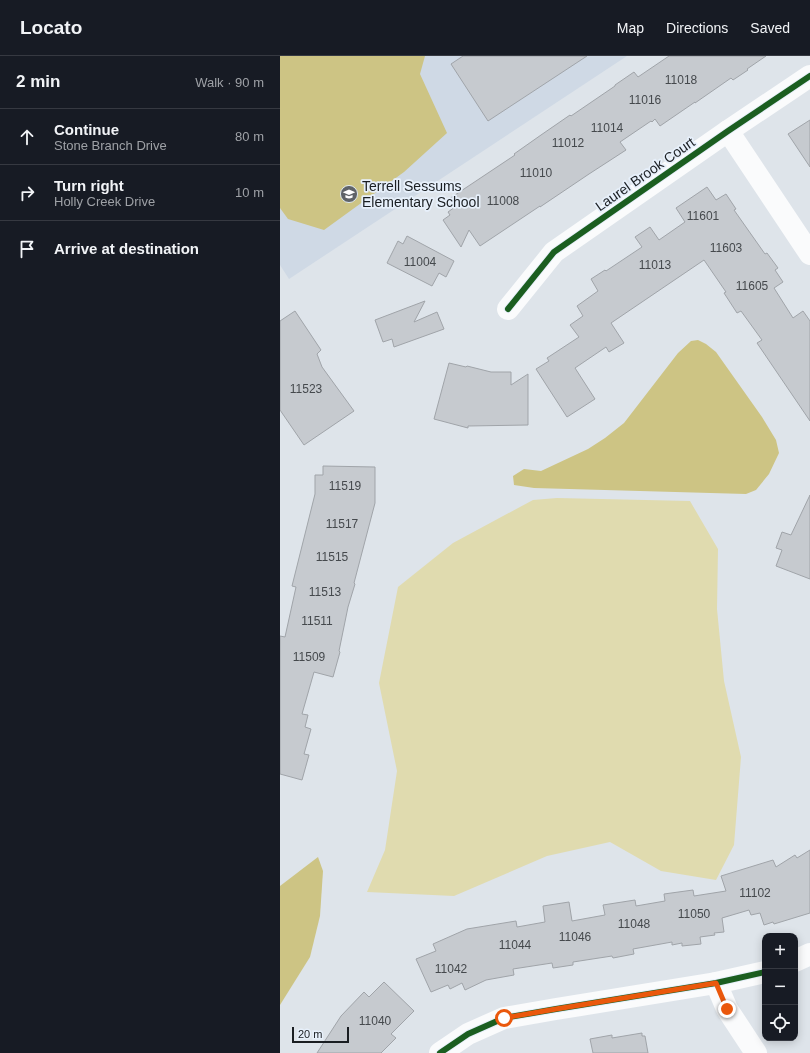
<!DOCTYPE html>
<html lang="en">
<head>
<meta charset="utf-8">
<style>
	:root { --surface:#171b24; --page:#242831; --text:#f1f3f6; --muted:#9ea1a6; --line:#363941 }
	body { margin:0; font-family:Helvetica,sans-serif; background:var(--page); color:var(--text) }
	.controls { position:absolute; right:12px; bottom:12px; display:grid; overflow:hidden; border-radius:8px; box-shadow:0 2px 10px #0003 }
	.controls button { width:36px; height:36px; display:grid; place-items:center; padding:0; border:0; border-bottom:1px solid var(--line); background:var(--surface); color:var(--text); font:20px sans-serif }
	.scale { position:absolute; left:12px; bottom:10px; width:57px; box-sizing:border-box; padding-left:4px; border:2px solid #1a1e22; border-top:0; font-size:11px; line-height:14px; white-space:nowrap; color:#1a1e22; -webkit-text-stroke:3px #e7f0fb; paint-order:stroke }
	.stop { position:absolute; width:12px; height:12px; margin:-9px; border:3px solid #ea580c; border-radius:50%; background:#fff }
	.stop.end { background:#ea580c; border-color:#fff; box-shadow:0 1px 4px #0008 }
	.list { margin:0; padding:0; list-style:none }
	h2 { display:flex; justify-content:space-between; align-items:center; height:52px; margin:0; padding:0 16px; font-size:17px }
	h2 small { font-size:13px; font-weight:400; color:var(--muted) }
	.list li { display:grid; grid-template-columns:26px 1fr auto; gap:12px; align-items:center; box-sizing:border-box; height:56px; padding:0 16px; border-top:1px solid var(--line) }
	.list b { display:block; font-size:15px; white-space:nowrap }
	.list p { margin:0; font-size:13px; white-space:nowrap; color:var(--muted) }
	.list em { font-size:13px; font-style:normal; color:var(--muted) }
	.icon { flex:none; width:22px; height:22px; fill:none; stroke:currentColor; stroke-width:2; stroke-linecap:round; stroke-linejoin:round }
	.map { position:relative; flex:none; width:530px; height:997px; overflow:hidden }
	header { display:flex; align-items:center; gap:24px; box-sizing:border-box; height:56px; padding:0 20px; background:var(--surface); border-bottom:1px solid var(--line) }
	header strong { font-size:19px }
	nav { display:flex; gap:22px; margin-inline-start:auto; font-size:14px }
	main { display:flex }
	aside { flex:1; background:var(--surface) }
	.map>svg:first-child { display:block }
	.built { fill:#cfd9e5 }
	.green { fill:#e0dbaf }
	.water { fill:#cdc484 }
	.building { fill:#c6cacf; stroke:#a0a4a9 }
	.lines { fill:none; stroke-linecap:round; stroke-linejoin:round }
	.minor { stroke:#fafbfc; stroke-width:22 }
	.cycleway-casing { stroke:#e7f0fb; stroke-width:8 }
	.cycleway { stroke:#1b5e20; stroke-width:6 }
	.route { stroke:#ea580c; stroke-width:5 }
	.labels { text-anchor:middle; stroke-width:3.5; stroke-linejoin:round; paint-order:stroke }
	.number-label { font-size:12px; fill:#45494d }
	.street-label { font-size:14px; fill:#1a1e22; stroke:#e7f0fb }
	.poi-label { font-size:14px; fill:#1a1e22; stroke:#e7f0fb; text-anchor:start }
</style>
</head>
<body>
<header>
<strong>Locato</strong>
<nav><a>Map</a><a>Directions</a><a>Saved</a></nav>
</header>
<main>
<aside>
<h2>2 min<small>Walk · 90 m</small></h2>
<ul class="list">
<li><svg class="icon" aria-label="ahead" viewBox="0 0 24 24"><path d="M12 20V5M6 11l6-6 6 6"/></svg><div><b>Continue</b><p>Stone Branch Drive</p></div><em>80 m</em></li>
<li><svg class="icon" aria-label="right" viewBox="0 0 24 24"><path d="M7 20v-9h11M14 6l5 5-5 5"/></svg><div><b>Turn right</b><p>Holly Creek Drive</p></div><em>10 m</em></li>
<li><svg class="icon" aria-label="arrive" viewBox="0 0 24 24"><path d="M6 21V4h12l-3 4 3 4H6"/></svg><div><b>Arrive at destination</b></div></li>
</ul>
</aside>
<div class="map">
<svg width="530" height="997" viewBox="0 0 530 997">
	<rect width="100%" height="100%" fill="#dee4ea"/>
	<!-- built -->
	<path class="built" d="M0,0h347l-338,223 -9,-14z"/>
	<!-- green -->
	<path class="green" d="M277,442l133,3 28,48 -1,60 7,72 17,76 -7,88 -18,35 -55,-9 -51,-29 -63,14 -93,40 -87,-4 18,-42 12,-79 -18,-88 19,-96 55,-44 80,-43z"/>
	<!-- water -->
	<g class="water">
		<path d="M0,0h145l-5,18 27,59 -43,39 -80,58 -36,-11 -8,-11z"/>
		<path d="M418,284l8,4 10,8 46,65 14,23 3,13 -10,21 -13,16 -10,4 -212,-6 -20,-3 -1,-9 11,-7 17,2 47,-22 17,-11 19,-15 54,-70 13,-12z"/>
		<path d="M38,801l5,14 -3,45 -10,41 -30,48v-119z"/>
	</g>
	<!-- building -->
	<g class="building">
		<path d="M183,0h124l-99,65 -37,-57z"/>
		<path d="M389,0h97l-19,13 1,1 -15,10 -2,-2 -36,25v-1l-35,24 -5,-7 -3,3 -1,-1 -31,21 6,8 -37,24 -49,33v-1l-60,40 -11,-16 -8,17 -18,-27 7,-5 -2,-3 7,-5 -6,-8 66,-44 -1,-1 27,-19 29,-20 1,1 44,-30v-1l19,-13 4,5z"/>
		<path d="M530,64v47l-22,-33z"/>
		<path d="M427,131l9,13 10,-6 10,15 -2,1 31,44 2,-1 11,15 -3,2 8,12 -9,6 19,30 10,-7 7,10v100l-53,-78 5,-3 -21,-29 -4,2 -13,-20 2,-1 -22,-32 -93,63 13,20 -15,9 -3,-5 -31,21 20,31 -28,18 -31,-48 13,-8 -2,-3 32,-21 -9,-12 13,-9 -6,-10 21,-15 -7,-12 14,-9 1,1 36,-24 -7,-10 15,-10 9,13 26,-18 -9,-14z"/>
		<path d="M127,180l47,25 -8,16 -7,-4 -7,13 -45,-23 11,-22 5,3z"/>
		<path d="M145,245l-11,21 23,-10 7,17 -50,18 -2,-8 -9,3 -8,-22z"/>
		<path d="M15,255l26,39 -4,4 5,13 32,44 -50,34 -24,-35v-89z"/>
		<path d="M169,307l17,4 1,-1 24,6h20v13l17,-11v51l-60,1v2l-34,-9z"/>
		<path d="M43,410l52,1v36l-21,80 1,1 -7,23 -9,44 1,1 -7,25 -19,-5 -12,42 6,1 -3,12 6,2 -7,25 5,1 -7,25 -22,-6v-138l5,1 11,-50 -4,-1 23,-92v-19h8z"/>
		<path d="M530,439v84l-34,-13 6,-16 -6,-2 6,-16 9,3z"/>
		<path d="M530,794v63l-36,11 -1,-2 -9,3 -4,-12 -9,2 -2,-5 -27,8 2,14 -10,1 1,2 -15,2 1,7 -19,2v-3l-10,2v-3l-39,7 1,5 -21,4 -1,-2 -39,6v3l-20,3 -1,-5 -39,6 1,6 -28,5 -21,10 -3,-7 -12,6 -2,-4 -17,7 -15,-33 20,-8 -3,-7 34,-15 49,-8 1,6 28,-5 -2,-16 26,-4 3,19 33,-6 -2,-10 32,-5 1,6 29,-5 -1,-7 29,-4 1,6 32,-5 -5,-15 52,-16 3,7 19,-12 2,3z"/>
		<path d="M104,926l30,29 -23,23 5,4 -15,15h-64l24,-37 23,-24 5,5z"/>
		<path d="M362,977v3h3l3,17h-55l-3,-14 22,-4v3z"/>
	</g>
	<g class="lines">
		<!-- minor -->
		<g class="minor">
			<path d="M448,75l82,123"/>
			<path d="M228,253l46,-57 174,-121 82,-55"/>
			<path d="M515,905l15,-7"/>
			<path d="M436,927l11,26 29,44"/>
			<path d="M160,997l28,-19 36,-16 52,-9 160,-26 49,-11"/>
		</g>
		<!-- cycleway casing -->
		<g class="cycleway-casing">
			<g id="cycleway">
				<path d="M228,253l46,-57 174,-121 82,-55"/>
				<path d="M160,997l28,-19 36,-16 52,-9 160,-26 49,-11"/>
			</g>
		</g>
		<!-- cycleway -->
		<use href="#cycleway" class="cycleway"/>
	</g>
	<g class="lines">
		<!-- route -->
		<path class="route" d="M224,962l52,-9 160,-26 11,26"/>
	</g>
	<!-- icons -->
	<defs>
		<g id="school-disc" transform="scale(0.9)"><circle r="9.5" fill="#5f6368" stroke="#e7f0fb"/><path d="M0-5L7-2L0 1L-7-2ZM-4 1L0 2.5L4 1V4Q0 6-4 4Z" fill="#fff"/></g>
	</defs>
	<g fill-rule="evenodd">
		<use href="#school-disc" x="69" y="138"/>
	</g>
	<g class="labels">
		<!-- number labels -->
		<g class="number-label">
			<text x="401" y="28">11018</text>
			<text x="365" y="48">11016</text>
			<text x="327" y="76">11014</text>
			<text x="288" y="91">11012</text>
			<text x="256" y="121">11010</text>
			<text x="223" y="149">11008</text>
			<text x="423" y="164">11601</text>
			<text x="446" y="196">11603</text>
			<text x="140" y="210">11004</text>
			<text x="375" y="213">11013</text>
			<text x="472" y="234">11605</text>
			<text x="26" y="337">11523</text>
			<text x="65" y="434">11519</text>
			<text x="62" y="472">11517</text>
			<text x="52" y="505">11515</text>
			<text x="45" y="540">11513</text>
			<text x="37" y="569">11511</text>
			<text x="29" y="605">11509</text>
			<text x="475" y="841">11102</text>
			<text x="414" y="862">11050</text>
			<text x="354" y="872">11048</text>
			<text x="295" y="885">11046</text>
			<text x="235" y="893">11044</text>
			<text x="171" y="917">11042</text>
			<text x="95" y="969">11040</text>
		</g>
		<!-- street labels -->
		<g class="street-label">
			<text transform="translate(365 118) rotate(-35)" y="5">Laurel Brook Court</text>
		</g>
		<!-- poi labels -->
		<g class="poi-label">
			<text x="82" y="135">Terrell Sessums<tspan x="82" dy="16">Elementary School</tspan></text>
		</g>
	</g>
</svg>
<div class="controls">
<button>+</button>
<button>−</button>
<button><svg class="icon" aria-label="locate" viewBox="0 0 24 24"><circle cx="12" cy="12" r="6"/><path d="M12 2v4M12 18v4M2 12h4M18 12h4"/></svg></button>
</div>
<div class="scale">20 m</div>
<div class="stop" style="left:224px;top:962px"></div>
<div class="stop end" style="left:447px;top:953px"></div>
</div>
</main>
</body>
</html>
